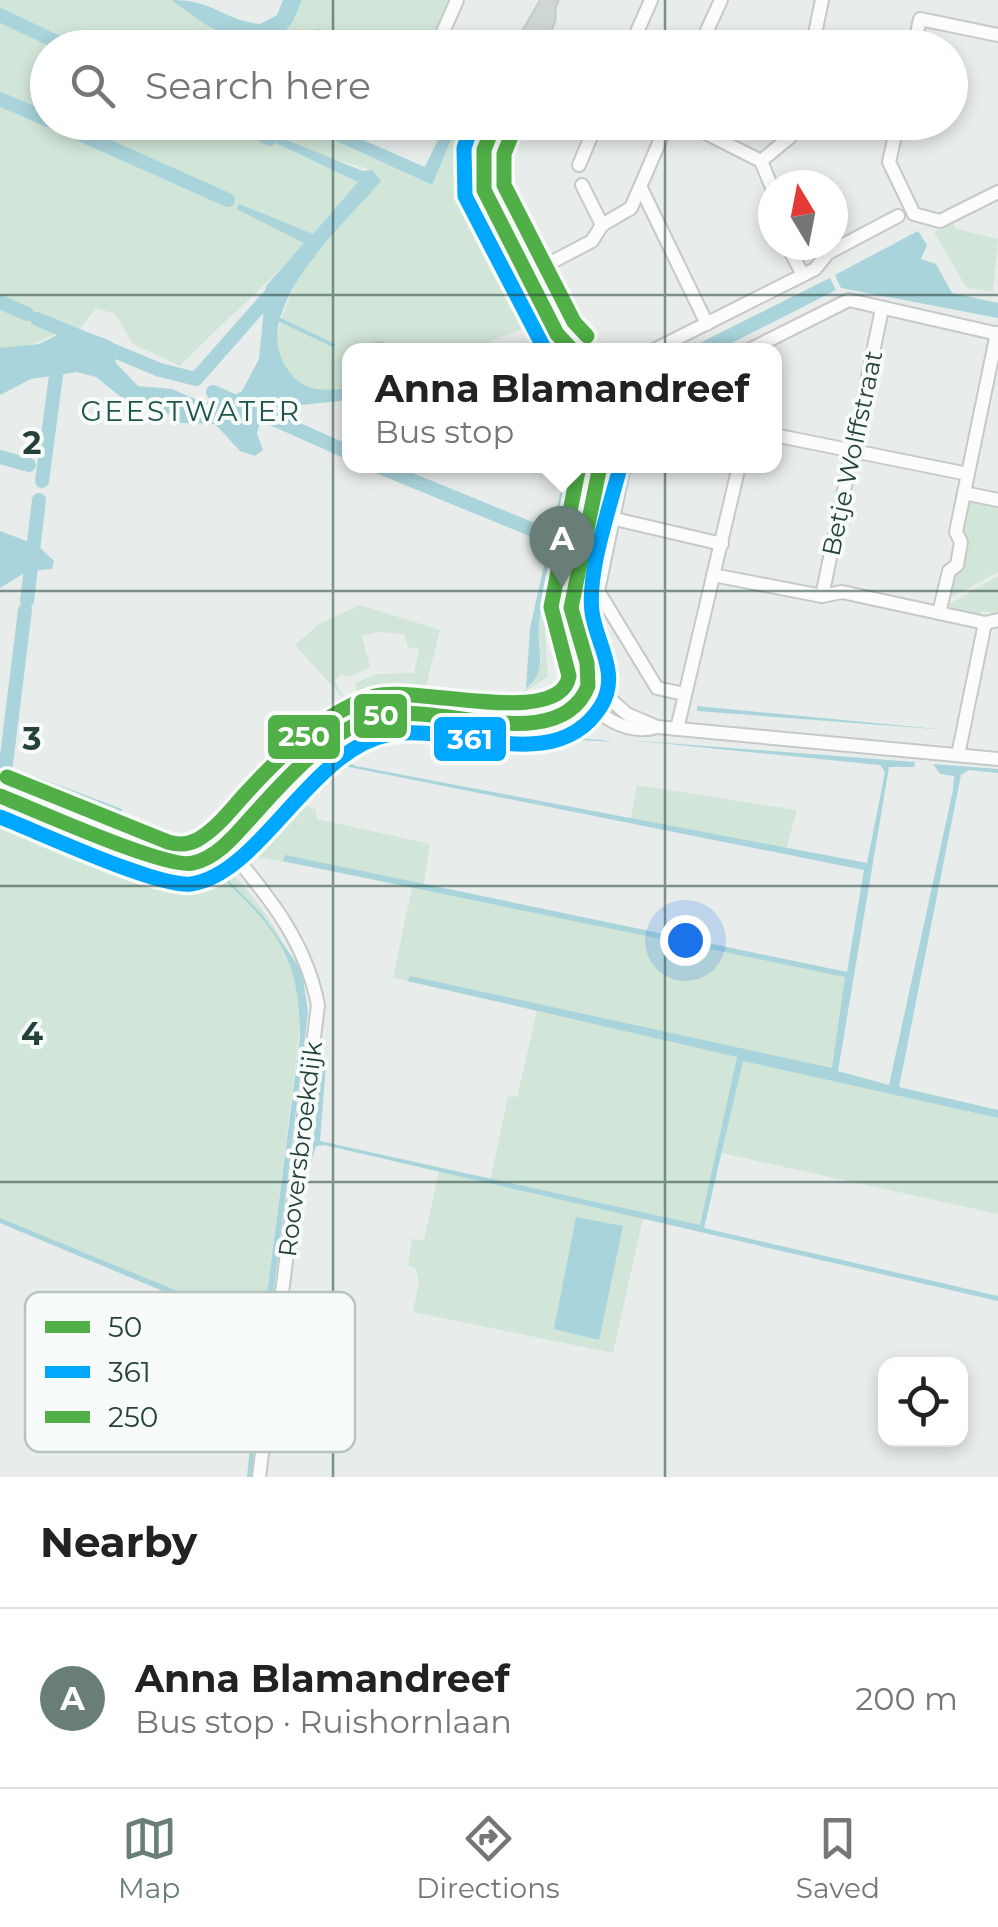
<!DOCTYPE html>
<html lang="en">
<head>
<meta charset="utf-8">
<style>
	:root { --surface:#fff; --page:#f2f2f2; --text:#222; --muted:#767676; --line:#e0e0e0; --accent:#697e78 }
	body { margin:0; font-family:Montserrat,sans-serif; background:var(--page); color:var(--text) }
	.controls { position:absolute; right:30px; bottom:30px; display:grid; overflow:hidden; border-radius:20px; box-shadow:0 5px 15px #0003 }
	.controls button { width:90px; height:90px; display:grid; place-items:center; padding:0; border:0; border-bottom:2px solid var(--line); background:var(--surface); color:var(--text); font:50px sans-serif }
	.compass { position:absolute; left:758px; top:170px; width:90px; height:90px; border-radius:50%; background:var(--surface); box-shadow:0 5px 15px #0003; rotate:350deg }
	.you { position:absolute; left:685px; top:940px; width:35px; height:35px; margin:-25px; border:8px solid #fff; border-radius:50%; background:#1a73e8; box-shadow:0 0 0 15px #1a73e833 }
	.badge { display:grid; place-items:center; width:65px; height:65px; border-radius:50%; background:var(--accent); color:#fff; font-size:32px; font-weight:700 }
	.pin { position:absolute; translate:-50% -82px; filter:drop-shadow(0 2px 5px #0008) }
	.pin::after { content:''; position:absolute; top:52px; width:35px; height:30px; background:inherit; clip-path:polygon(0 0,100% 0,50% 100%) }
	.popup { position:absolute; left:342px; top:343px; width:440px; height:130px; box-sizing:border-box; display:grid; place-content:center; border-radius:20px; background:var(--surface); filter:drop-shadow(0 2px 8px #0005); font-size:32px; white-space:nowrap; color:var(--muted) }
	.popup b { font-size:38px; color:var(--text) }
	.popup::after { content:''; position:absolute; left:50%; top:100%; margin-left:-20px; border:20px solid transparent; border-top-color:var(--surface) }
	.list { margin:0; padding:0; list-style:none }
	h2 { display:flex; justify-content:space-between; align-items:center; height:130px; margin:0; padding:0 40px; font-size:42px }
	h2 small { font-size:32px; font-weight:400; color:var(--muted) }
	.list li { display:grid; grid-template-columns:65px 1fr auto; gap:30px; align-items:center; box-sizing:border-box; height:180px; padding:0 40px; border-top:2px solid var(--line) }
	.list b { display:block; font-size:38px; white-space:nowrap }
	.list p { margin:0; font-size:32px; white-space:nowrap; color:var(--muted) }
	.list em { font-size:32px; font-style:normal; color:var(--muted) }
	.icon { flex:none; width:55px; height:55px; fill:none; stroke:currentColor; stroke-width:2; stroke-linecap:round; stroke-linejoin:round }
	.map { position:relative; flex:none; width:998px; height:1477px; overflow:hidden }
	.search { position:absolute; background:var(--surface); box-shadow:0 5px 15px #0003; left:30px; right:30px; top:30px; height:110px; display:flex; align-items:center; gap:25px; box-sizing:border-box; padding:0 35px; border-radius:55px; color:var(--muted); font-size:38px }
	.sheet { height:310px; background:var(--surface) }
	nav { display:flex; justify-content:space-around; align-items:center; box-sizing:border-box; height:140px; border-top:2px solid var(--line); background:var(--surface); font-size:28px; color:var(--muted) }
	nav a { display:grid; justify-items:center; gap:5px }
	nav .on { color:var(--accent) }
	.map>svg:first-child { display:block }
	.green { fill:#d1e6d8 }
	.water { fill:#a9d4db }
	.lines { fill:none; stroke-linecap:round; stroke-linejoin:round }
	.stream { stroke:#a9d4db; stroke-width:4 }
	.canal { stroke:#a9d4db; stroke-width:14 }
	.minor-casing { stroke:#c5cac8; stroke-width:16 }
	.major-casing { stroke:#c3ccc9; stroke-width:19 }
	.minor { stroke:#fcfcfc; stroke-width:12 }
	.major { stroke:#cfd7d5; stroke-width:15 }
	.bus-1-casing { stroke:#f7fbf9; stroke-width:22 }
	.bus-2-casing { stroke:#f7fbf9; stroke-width:22 }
	.bus-3-casing { stroke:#f7fbf9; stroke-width:22 }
	.bus-1 { stroke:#50af46; stroke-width:15 }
	.bus-2 { stroke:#00a7ff; stroke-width:15 }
	.bus-3 { stroke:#50af46; stroke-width:15 }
	.grid { fill:none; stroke:#24423a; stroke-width:2.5; stroke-opacity:0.55 }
	.labels { text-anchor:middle; stroke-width:8; stroke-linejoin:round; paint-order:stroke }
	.street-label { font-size:25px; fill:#24423a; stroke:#f7fbf9 }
	.neighbourhood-label { font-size:28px; letter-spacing:2.5px; fill:#1f5548; stroke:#f7fbf9 }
	.key { fill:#f7fbf9; stroke:#b8c4c0; stroke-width:2.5 }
	.key-label { font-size:28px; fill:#24423a }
	.grid-label { font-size:32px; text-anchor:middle; font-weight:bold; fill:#24423a; stroke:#f7fbf9; stroke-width:8; stroke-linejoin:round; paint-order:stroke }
	.line-badge { stroke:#f7fbf9; stroke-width:4 }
	.badge-label { font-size:28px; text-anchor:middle; font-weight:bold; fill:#fff }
</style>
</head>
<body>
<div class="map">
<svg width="998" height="1477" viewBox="0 0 998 1477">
	<rect width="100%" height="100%" fill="#e8edeb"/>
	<!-- green -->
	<g class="green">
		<path d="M0,0h172l64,39 26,3 25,-13 15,-29h150l-22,47h-69l-37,-14 -31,14 -56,-4 -3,5h-186v74h204l18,8 4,-7h23l134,62 27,-62h18l-12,44 4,23 67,134 -45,17 2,9h-142l-1,39c-12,0 -27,3 -39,-1 -91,-29 35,-179 62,-218l-96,-27 83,39 -46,52 -76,-25 68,33c-39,45 -84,81 -125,124l-47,-22 -18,-30 -19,-6 -16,21 -8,-2 -48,21h-24z"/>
		<path d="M953,223l3,6 42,10 -5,53 -27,-5 -32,-55z"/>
		<path d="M570,466h10l-35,168 3,43 -40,25 26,-20 7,-21 -3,-36 21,-87z"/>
		<path d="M969,495l29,7v70l-46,25 -3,-5z"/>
		<path d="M998,576v38l-14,-3 -11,5 -19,-4 -5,-8z"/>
		<path d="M360,605l80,25 -14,56 -31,-4 -38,10 -2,-9 23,-9 36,-1 5,-24 -11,-2 -4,-13 -26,-2 -16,4 8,31 -21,10 -8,-3 -6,7 9,18 -49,-54 24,-21z"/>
		<path d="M637,785l160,25 -12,43 -155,-31z"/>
		<path d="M286,796l30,14 1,9 113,25 -7,45 426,88 -16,95 -145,-28 49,13 -37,169 -57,-8 -30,135 -200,-41 6,-30 -3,-13 -8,-4 4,-26 12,1 15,-69 51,11 18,-86 9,1 20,-86 -144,-33 19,-91 -164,-32 -6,-14z"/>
		<path d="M0,815l160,59 16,3 50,-10c40,40 77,94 75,152l-38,307 -263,-108z"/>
		<path d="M743,1061l255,57v96l-277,-61z"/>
	</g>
	<!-- water -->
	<g class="water">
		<path d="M172,0c43,0 51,20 88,24l17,-9 6,-15h19c-4,9 -8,21 -15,29 -31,36 -88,-8 -115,-29z"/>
		<path d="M297,123h27l101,44 21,-44h12l-26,62z"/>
		<path d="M279,137l84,34 9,-1 9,11c-35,41 -127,123 -98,181 6,11 15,22 28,26 11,3 26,1 38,1v11l-76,8 -11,5 -5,21 6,16 -8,6 -15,-5 -25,-27 -35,-1 -21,-16 -32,-5 -31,-25 -19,-5 -46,7 -31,16v-47l39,-4 34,-17 38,14 5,22 22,23 34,3 32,14 19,-1 19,-11 17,-32 7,-73 38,-43 -67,-34 2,-5 74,30 45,-52 -82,-39z"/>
		<path d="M918,231l9,14 -6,14 15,5 16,29 46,10v15l-157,-30 -6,-13z"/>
		<path d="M830,278l6,12 -118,60h-32z"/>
		<path d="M562,466h8l-1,17c-9,46 -25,93 -30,140 -3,23 10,49 -13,65l4,-60 32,-143z"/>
		<path d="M0,531l37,14 17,16 -2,8 -24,2 -28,17z"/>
		<path d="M697,706l251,24 -251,-19z"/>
		<path d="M400,725l202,15 11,2 -200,-13 -37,4z"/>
		<path d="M627,740l288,22 -1,5h-25l-51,304 51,14 64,-295 1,-14 -14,-2 -7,-10 65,5v4l-29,-3 -8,5 -62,312 99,23v8l-255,-57 -39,167 294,68v5l-674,-156 -8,1 -5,16 11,-98 4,1 -6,76 380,84 37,-168 -329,-76 2,-5 422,92 13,-91 -562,-116 2,-6 562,117 17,-102 -525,-105 -36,31 -3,-3 57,-47 -8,17 7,3 511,97 18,-91 -5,-7z"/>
		<path d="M0,763l122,46v10l-122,-44z"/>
		<path d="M220,872l41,41 41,58 6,42 -57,464h-4l14,-145 -261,-109v-5l263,108 37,-289c0,-79 -22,-107 -80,-161l-27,5 -1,-6z"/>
		<path d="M576,1217l47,9 -24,114 -45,-11z"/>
	</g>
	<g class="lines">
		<!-- stream -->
		<path class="stream" d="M278,319l55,26"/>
		<!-- canal -->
		<g class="canal">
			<path d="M0,15l46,22"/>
			<path d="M50,39l20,9"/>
			<path d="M0,99l48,21"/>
			<path d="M53,122l175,78"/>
			<path d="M235,122l35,17"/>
			<path d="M0,302l27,12"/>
			<path d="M37,319l123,51 36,9 82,-93"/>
			<path d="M213,392l137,61"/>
			<path d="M0,457l29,8"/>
			<path d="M377,466l176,72"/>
			<path d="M42,481l17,-128"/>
			<path d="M27,601l12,-101"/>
			<path d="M5,772l20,-162"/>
		</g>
		<!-- minor casing -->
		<g class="minor-casing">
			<g id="minor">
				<path d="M309,48l9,-11 29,11"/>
				<path d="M436,48l21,-48"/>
				<path d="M630,48l21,-48"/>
				<path d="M699,48l22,-48"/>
				<path d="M812,48l10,-48"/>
				<path d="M914,48l6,-29 78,16"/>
				<path d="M684,122l77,39 12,29"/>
				<path d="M898,122l-9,40 25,52 26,7 58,-29"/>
				<path d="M761,161l29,-24 3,-15"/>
				<path d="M579,165l18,-43"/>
				<path d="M582,185l20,40"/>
				<path d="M641,188l66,136"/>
				<path d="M787,245l16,30"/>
				<path d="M550,263l42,-22 10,-16 29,-17 37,-86"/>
				<path d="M378,350l1,-1"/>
				<path d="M654,350l161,-81 13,-16 70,-37"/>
				<path d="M749,350l100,-50 149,34"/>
				<path d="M350,421v6"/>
				<path d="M774,435l194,39"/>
				<path d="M624,466l-26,125 59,97 27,6"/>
				<path d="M964,493l34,7"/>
				<path d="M615,519l107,25"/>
				<path d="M713,575l109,21 20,-4 143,31 13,-3"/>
				<path d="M822,596l60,-287"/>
				<path d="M939,613l10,-42 8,-6 4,-23 -5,-10 41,-199"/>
				<path d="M583,684l19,8 25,22 30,13"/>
				<path d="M578,690c17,25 48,46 79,37l341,32"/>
				<path d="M677,729l62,-263"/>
				<path d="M958,755l27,-132"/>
				<path d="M220,838c43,52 85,99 98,167l-59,472"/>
			</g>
		</g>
		<!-- major casing -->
		<g class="major-casing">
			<g id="major">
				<path d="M522,48l28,-48"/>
				<path d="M535,48l12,-29v-13"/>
				<path d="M495,122l-11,28v40l73,144 4,16"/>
				<path d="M522,720l36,-20 14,-17 -7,-63 34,-154"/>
				<path d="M0,796l141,54c55,38 85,-5 119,-43 23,-25 70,-66 99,-84 48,-28 120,0 172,2 26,0 59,-24 58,-51 -1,-19 -12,-47 -19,-66"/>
				<path d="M141,850l60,-4 41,-31 16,-6"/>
			</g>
		</g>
		<!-- minor -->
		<use href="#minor" class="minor"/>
		<!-- major -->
		<use href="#major" class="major"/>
		<!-- bus-1 casing -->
		<g class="bus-1-casing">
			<g id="bus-1">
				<path d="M495,122l-11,28v40l73,144 15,16"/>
				<path d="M0,796c34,13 167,74 193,67 27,-6 46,-33 64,-52 32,-36 78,-86 126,-96 57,-12 177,42 205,-29l-1,-23 -16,-55 29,-142"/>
			</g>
		</g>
		<!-- bus-2 casing -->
		<g class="bus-2-casing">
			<g id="bus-2">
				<path d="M473,122l-9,26 1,48 80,154"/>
				<path d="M0,817c39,15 158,71 191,67 68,-9 119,-133 196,-149 66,-14 168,45 214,-29 20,-32 -5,-63 -9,-94 -5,-39 17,-102 27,-141"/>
			</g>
		</g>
		<!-- bus-3 casing -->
		<g class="bus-3-casing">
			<g id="bus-3">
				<path d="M514,129l-10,25v31l70,137 13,14"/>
				<path d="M7,777l161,65c10,3 19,3 29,-2 20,-11 35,-32 50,-48 35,-38 78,-81 128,-96 40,-11 186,33 194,-20l-18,-69 28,-141"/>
			</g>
		</g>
		<!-- bus-1 -->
		<use href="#bus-1" class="bus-1"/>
		<!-- bus-2 -->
		<use href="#bus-2" class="bus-2"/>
		<!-- bus-3 -->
		<use href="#bus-3" class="bus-3"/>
	</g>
	<!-- grid -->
	<path class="grid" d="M333,0v48M665,0v48M333,122v1355M665,122v1355M0,295h998M0,591h998M0,886h998M0,1182h998"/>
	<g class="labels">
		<!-- street labels -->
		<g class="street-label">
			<text transform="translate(852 453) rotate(-78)" y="9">Betje Wolffstraat</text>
			<text transform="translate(300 1149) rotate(-83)" y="9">Rooversbroekdijk</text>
		</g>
		<!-- neighbourhood labels -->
		<g class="neighbourhood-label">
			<text x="191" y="421">GEESTWATER</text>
		</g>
	</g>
	<!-- legend -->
	<rect x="25" y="1292" width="330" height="160" rx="15" class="key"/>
	<rect x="45" y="1321" width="45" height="12" fill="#50af46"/>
	<rect x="45" y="1366" width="45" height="12" fill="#00a7ff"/>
	<rect x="45" y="1411" width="45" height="12" fill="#50af46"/>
	<g class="key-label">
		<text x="108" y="1337">50</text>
		<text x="108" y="1382">361</text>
		<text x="108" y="1427">250</text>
	</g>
	<g class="grid-label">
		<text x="32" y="454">2</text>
		<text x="32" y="750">3</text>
		<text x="32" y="1045">4</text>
	</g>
	<g class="line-badge">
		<rect x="352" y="692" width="57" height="48" rx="10" fill="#50af46"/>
		<rect x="266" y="713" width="76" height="48" rx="10" fill="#50af46"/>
		<rect x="432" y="715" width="76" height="48" rx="10" fill="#00a7ff"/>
	</g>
	<g class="badge-label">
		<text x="381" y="725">50</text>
		<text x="304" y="746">250</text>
		<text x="470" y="749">361</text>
	</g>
</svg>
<div class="controls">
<button><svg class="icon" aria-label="locate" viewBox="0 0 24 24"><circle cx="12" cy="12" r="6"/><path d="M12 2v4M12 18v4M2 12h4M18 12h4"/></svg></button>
</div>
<svg class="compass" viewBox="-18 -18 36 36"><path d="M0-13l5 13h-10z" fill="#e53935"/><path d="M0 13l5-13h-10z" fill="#767676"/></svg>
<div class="you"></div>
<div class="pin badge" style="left:562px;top:588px">A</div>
<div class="popup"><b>Anna Blamandreef</b>Bus stop</div>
<div class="search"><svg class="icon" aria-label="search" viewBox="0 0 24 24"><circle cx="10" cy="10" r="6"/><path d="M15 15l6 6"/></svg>Search here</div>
</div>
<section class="sheet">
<h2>Nearby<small></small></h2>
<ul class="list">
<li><span class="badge">A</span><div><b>Anna Blamandreef</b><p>Bus stop · Ruishornlaan</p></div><em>200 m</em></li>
</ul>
</section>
<nav>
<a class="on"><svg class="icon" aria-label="map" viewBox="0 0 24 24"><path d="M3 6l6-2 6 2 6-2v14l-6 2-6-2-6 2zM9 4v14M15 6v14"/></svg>Map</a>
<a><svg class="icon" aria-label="directions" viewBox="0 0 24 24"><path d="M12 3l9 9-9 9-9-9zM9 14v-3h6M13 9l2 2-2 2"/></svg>Directions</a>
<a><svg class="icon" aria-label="saved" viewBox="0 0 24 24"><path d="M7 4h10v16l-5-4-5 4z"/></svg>Saved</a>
</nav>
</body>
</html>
